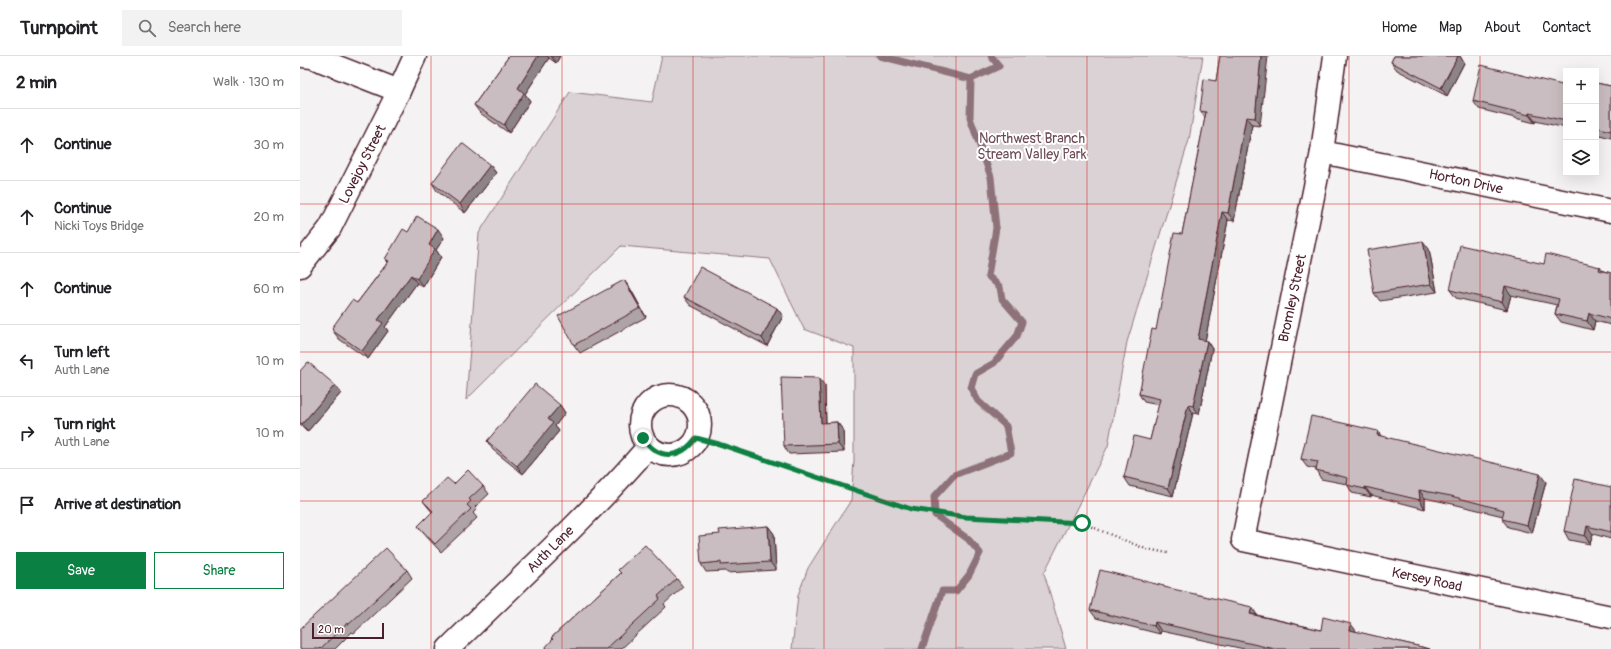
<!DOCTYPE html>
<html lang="en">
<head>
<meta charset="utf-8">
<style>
	:root { --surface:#fff; --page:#f2f2f2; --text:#202124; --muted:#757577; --line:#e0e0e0; --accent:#0b8043 }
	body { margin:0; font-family:Pangolin,sans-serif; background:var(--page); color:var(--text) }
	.controls { position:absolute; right:12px; top:12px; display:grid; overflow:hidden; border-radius:0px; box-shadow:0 4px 16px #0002 }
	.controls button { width:36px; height:36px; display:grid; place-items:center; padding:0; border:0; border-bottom:1px solid var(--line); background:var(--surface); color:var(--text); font:20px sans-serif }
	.scale { position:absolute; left:12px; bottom:10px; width:72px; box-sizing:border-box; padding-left:4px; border:2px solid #4a1f2b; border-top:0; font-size:11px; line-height:14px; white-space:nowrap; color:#4a1f2b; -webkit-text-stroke:3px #fff; paint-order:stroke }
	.stop { position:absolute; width:12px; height:12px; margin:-9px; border:3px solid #0b8043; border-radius:50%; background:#fff }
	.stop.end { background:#0b8043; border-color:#fff; box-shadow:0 1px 4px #0008 }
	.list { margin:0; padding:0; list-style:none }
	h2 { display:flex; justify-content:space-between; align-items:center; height:52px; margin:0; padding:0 16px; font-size:17px }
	h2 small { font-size:13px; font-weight:400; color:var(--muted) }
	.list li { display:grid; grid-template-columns:26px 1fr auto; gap:12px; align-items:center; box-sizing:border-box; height:72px; padding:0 16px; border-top:1px solid var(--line) }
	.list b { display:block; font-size:15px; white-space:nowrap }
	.list p { margin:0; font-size:13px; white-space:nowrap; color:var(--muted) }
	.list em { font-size:13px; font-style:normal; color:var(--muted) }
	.actions { display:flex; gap:8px; padding:12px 16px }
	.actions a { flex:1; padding:9px 0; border:1px solid var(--accent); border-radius:0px; text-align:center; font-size:14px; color:var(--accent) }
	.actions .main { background:var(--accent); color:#fff }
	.icon { flex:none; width:22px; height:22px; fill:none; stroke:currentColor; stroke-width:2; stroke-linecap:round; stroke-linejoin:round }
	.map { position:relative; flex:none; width:1311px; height:593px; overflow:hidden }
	header { display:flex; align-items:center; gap:24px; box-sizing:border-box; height:56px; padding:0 20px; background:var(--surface); border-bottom:1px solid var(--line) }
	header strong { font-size:19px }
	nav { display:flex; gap:22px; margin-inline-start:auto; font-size:14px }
	.search { width:280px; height:36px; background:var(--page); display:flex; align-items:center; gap:10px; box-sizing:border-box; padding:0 14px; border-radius:0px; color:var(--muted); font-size:15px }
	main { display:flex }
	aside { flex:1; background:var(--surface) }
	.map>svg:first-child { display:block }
	.green { fill:#dbd2d5; stroke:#927880 }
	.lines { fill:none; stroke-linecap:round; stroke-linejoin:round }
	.stream { stroke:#8d727a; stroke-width:7 }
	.minor-casing { stroke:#4a1f2b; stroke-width:25 }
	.path { stroke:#4a1f2b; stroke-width:2.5; stroke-dasharray:1 3; stroke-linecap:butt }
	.minor { stroke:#fff; stroke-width:22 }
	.wall { fill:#aea3a6; stroke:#4a1f2b }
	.shaded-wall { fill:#8d8487; stroke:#4a1f2b }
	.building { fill:#cabdc1; stroke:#4a1f2b }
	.route { stroke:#0b8043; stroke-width:5 }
	.grid { fill:none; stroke:#d62828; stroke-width:1; stroke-opacity:0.55 }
	.labels { text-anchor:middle; stroke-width:4; stroke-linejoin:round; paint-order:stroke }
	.park-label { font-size:14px; fill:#6e4c56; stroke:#fff }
	.street-label { font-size:14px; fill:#4a1f2b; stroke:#fff }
</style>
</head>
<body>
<header>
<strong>Turnpoint</strong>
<div class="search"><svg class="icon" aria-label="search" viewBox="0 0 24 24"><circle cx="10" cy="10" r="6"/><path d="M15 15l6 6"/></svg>Search here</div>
<nav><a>Home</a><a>Map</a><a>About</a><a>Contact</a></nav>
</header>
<main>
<aside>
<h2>2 min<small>Walk · 130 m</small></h2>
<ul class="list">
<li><svg class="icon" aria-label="ahead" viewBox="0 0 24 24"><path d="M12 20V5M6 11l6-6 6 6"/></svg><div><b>Continue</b></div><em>30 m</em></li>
<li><svg class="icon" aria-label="ahead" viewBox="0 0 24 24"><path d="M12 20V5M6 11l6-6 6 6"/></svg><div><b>Continue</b><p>Nicki Toys Bridge</p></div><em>20 m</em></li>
<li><svg class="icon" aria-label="ahead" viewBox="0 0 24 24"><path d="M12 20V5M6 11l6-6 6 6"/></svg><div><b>Continue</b></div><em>60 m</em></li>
<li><svg class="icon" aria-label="left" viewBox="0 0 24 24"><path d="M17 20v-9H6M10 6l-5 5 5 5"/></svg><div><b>Turn left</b><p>Auth Lane</p></div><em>10 m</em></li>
<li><svg class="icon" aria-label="right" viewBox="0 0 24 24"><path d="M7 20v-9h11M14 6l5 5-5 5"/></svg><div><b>Turn right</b><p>Auth Lane</p></div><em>10 m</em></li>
<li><svg class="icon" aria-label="arrive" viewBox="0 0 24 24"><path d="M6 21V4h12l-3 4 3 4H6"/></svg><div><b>Arrive at destination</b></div></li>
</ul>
<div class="actions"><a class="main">Save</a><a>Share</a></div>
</aside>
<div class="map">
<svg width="1311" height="593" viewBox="0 0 1311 593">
	<rect width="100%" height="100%" fill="#f4f2f2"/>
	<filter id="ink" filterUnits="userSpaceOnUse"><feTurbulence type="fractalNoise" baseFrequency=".025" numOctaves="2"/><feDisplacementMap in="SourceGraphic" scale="8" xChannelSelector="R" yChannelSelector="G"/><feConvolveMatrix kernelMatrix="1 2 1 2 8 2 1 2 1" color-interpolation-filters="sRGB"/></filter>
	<g filter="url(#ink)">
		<!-- green -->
		<path class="green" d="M362,0h541l-14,84 -62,202 -19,104 -64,127 22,76h-274l6,-54 10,-27 43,-68 3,-39v-113l-50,-19 -34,-70 -149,-13 -155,154 13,-167 91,-141 82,10z"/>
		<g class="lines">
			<!-- stream -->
			<g class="stream">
				<path d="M580,0l91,23 -1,39 21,59 5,51 -8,48 12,11 2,12 20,23 -5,14 -23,27 -19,11 -4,14 7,13 28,25 5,27 -57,22 -20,22 1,18 33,24 12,14 -11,22 -13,16h-14l-20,58"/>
				<path d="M671,23l28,-13 -8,-10"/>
			</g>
			<!-- minor casing -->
			<g class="minor-casing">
				<g id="minor">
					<path d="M3,0l9,1 87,34"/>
					<path d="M1035,0l-13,96 -79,388 368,77"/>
					<path d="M1022,96l289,59"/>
					<path d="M0,210l30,-38 69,-137 16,-35"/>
					<circle cx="370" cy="369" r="30"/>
					<path d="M148,593c67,-66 139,-131 201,-203"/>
				</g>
			</g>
			<!-- path -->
			<path class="path" d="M396,383l23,5 192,65 55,8 116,6 64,26 22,4"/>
			<!-- minor -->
			<use href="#minor" class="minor"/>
		</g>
		<!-- wall -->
		<g class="wall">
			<path d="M209,0h51l-4,7 -7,-5 -24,36 5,7 -21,32 -29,-20 -6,-8z"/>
			<path d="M920,0l40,70 -8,-1 -18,96 -6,-1 -23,121h2l5,8 -13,65 -6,-1 -20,83 -43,-10 -6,-9 26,-37 9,-35 -15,-3 -5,-8 43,-160 23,-116 -5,-7 16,-30z"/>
			<path d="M1094,0h66l4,7 -17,33 -50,-26 -6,-8z"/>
			<path d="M1266,20v52l-31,-7v2l-56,-14 -6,-8 89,-16z"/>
			<path d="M1296,27l15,3v52l-15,-4z"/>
			<path d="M190,109l6,8 -31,40 -28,-22 -5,-8z"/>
			<path d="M108,176l36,6 -8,12 5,7 -18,30 -6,-4 -32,44 3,4 -20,28 -29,-20 -6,-8 24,-28 31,-41 -3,-3z"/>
			<path d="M1129,193l8,43 -57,9 -6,-8z"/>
			<path d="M1244,208l56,3 2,3 9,3v52l-16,-4 -2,9 -32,-8 -6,-8 2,-9 -46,-10 -4,15 -51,-12 -6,-8z"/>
			<path d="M330,232l16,29 -66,36 -6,-8z"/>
			<path d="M384,241l99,19 -16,30 -77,-41z"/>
			<path d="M0,315l41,22 -34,39 -7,-7z"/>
			<path d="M525,330l1,37 11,-1 6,8 1,22 -55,2 -5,-8z"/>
			<path d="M260,349l5,8 -10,13 4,5 -36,43 -30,-24 -6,-9z"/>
			<path d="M1082,381l164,45 -14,51 -24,-6 -6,-8 1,-3 -46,-11 -32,-7v11l-54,-14v2l-19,-4 -5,-9 -26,-5 -5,-9v-1l-9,-2 -6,-8z"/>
			<path d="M154,428l29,2 6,8 -14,13 2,2 -4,4 4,5 -36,34 -17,-18 -6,-8 14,-14 -9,-11z"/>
			<path d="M1311,431v52l-18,-5 -3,10 -21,-4 -5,-9z"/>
			<path d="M468,470l6,8 2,36 -49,3 -1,-2 -20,1 -5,-8 19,-30z"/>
			<path d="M107,514l5,8 -58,55 -2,-1 -17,17h-35z"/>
			<path d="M318,514l59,9 6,8 -19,17 2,3 -45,42h-77l9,-9 -2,-2 70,-65z"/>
			<path d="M866,532l91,27 64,15 36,2 73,17h-186l-83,-18 -1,3 -64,-16 -6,-8z"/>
		</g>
		<!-- shaded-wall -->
		<g class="shaded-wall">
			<path d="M238,0h9l2,2 -24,36 5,7 -21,32 -5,-8 14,-37z"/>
			<path d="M251,0h9l-4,7z"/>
			<path d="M961,0h7l-8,70 -5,-8z"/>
			<path d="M1158,0h2l4,7 -17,33 -6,-8z"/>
			<path d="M1229,57l6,8v2l-6,-8z"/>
			<path d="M946,61l6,8 -18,96 -6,-8z"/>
			<path d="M190,109l6,8 -31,40 -5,-9z"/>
			<path d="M922,156l6,8 -24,127 -6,-8z"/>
			<path d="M138,173l6,9 -8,12 5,7 -18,30 -6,-8 12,-34z"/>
			<path d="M1123,185l6,8 8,43 -6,-8z"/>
			<path d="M111,219l6,8 -32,44 3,4 -20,28 -6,-8 16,-31z"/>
			<path d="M324,224l6,8 16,29 -6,-9z"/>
			<path d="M1205,230l6,9 -4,15 -5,-8z"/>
			<path d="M477,252l6,8 -16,30 -5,-8z"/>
			<path d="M1289,257l6,8 -2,9 -6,-9z"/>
			<path d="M907,285l5,8 -13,65 -6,-8z"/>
			<path d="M519,322l6,8 1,45 -5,-8z"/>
			<path d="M35,329l6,8 -34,39 -5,-8z"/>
			<path d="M260,349l5,8 -10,13 4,5 -36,43 -6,-8 31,-47z"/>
			<path d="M888,349l5,8 -20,83 -5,-8z"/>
			<path d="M537,366l6,8 1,22 -6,-8z"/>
			<path d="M1078,375l5,8 -6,-4z"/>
			<path d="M1240,418l6,8 -14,51 -5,-8z"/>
			<path d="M1065,431l6,8v2l-6,-8z"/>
			<path d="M1119,434l6,8v11l-5,-9z"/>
			<path d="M468,470l6,8 2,36 -6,-8z"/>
			<path d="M1287,470l6,8 -3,10 -5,-8z"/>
			<path d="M952,551l5,8 -7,-1z"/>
			<path d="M855,566l6,9 -1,3 -6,-8z"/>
			<path d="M1051,568l6,8 -7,-2z"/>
		</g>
		<!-- building -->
		<g class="building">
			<path d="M209,0h29l-20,32 6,5 -20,32 -30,-20z"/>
			<path d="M920,0h41l-6,62 -9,-1 -18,96 -6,-1 -24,127 9,2 -14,65 -5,-1 -20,83 -44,-11 10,-41 16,4 10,-41 -21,-5 13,-65 4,1 18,-97 8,1 24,-122 -6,-1 4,-32 12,2z"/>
			<path d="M1094,0h64l-17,32 -50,-26z"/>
			<path d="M1181,9l81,20 2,-9h2v45l-37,-8v2l-56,-14z"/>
			<path d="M1296,27l15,3v45l-15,-4z"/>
			<path d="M162,87l28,22 -30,39 -28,-21z"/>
			<path d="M117,160l21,13 -9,16 6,4 -18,30 -6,-4 -33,45 5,3 -21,28 -29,-20 -1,-3 20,-28 5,3 32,-42 -4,-2 18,-30 5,3z"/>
			<path d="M1123,185l8,43 -57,9 -7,-43z"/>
			<path d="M1160,189l84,19 2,-10 54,13 -1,3 12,3v46l-22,-6 -2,8 -32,-7 4,-15 -54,-13 -3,16 -52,-12z"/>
			<path d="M400,211l77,41 -15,30 -78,-41z"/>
			<path d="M324,224l16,28 -66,37 -16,-29z"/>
			<path d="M8,306l27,23 -33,39 -2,-2v-51z"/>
			<path d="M481,321l38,1 2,45 16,-1 1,22 -54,2z"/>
			<path d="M235,328l25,21 -12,14 5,4 -36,43 -30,-25z"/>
			<path d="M1011,360l67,15 -1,4 163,39 -13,51 -25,-6 2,-9 -53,-14 -32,-6 1,10 -55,-13v2l-18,-4 1,-7 -32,-8 2,-8 -17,-3z"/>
			<path d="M168,414l15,16 -14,13 2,2 -4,4 4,4 -36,35 -17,-18 15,-15 -10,-10 24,-23 7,6z"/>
			<path d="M1275,423l36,8v45l-24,-6 -2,10 -21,-5z"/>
			<path d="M468,470l2,36 -49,3v-3l-20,2 -2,-28 21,-2 -1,-4z"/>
			<path d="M345,489l32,34 -19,17 2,3 -54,50h-62l9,-10 -2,-1 70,-65 -3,-3z"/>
			<path d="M86,492l21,22 -59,55 -1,-2 -27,26h-20v-20z"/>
			<path d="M800,514l64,16v1l88,20 -2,7 71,16 2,-13 28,7 -1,6 80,19h-155l-120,-27 -1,4 -64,-16z"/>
		</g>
	</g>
	<g class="lines" filter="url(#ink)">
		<!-- route -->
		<path class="route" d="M343,382c15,22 37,22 53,0l23,6 192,65 55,8 116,6"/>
	</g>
	<!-- grid -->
	<path class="grid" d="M131,0v593M262,0v593M393,0v593M524,0v593M656,0v593M787,0v593M918,0v593M1049,0v593M1180,0v593M0,148h1311M0,296h1311M0,445h1311"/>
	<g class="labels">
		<!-- park labels -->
		<g class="park-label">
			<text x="732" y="87">Northwest Branch<tspan x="732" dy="16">Stream Valley Park</tspan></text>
		</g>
		<!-- street labels -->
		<g class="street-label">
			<text transform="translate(62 108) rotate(-63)" y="5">Lovejoy Street</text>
			<text transform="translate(1166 125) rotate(12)" y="5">Horton Drive</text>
			<text transform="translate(992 242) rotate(-78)" y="5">Bromley Street</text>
			<text transform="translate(250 493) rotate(-45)" y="5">Auth Lane</text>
			<text transform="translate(1127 523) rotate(12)" y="5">Kersey Road</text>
		</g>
	</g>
</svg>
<div class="controls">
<button>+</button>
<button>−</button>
<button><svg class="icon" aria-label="layers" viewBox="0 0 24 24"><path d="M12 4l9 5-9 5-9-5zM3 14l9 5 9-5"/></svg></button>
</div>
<div class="scale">20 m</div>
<div class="stop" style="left:782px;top:467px"></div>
<div class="stop end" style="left:343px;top:382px"></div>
</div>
</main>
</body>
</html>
